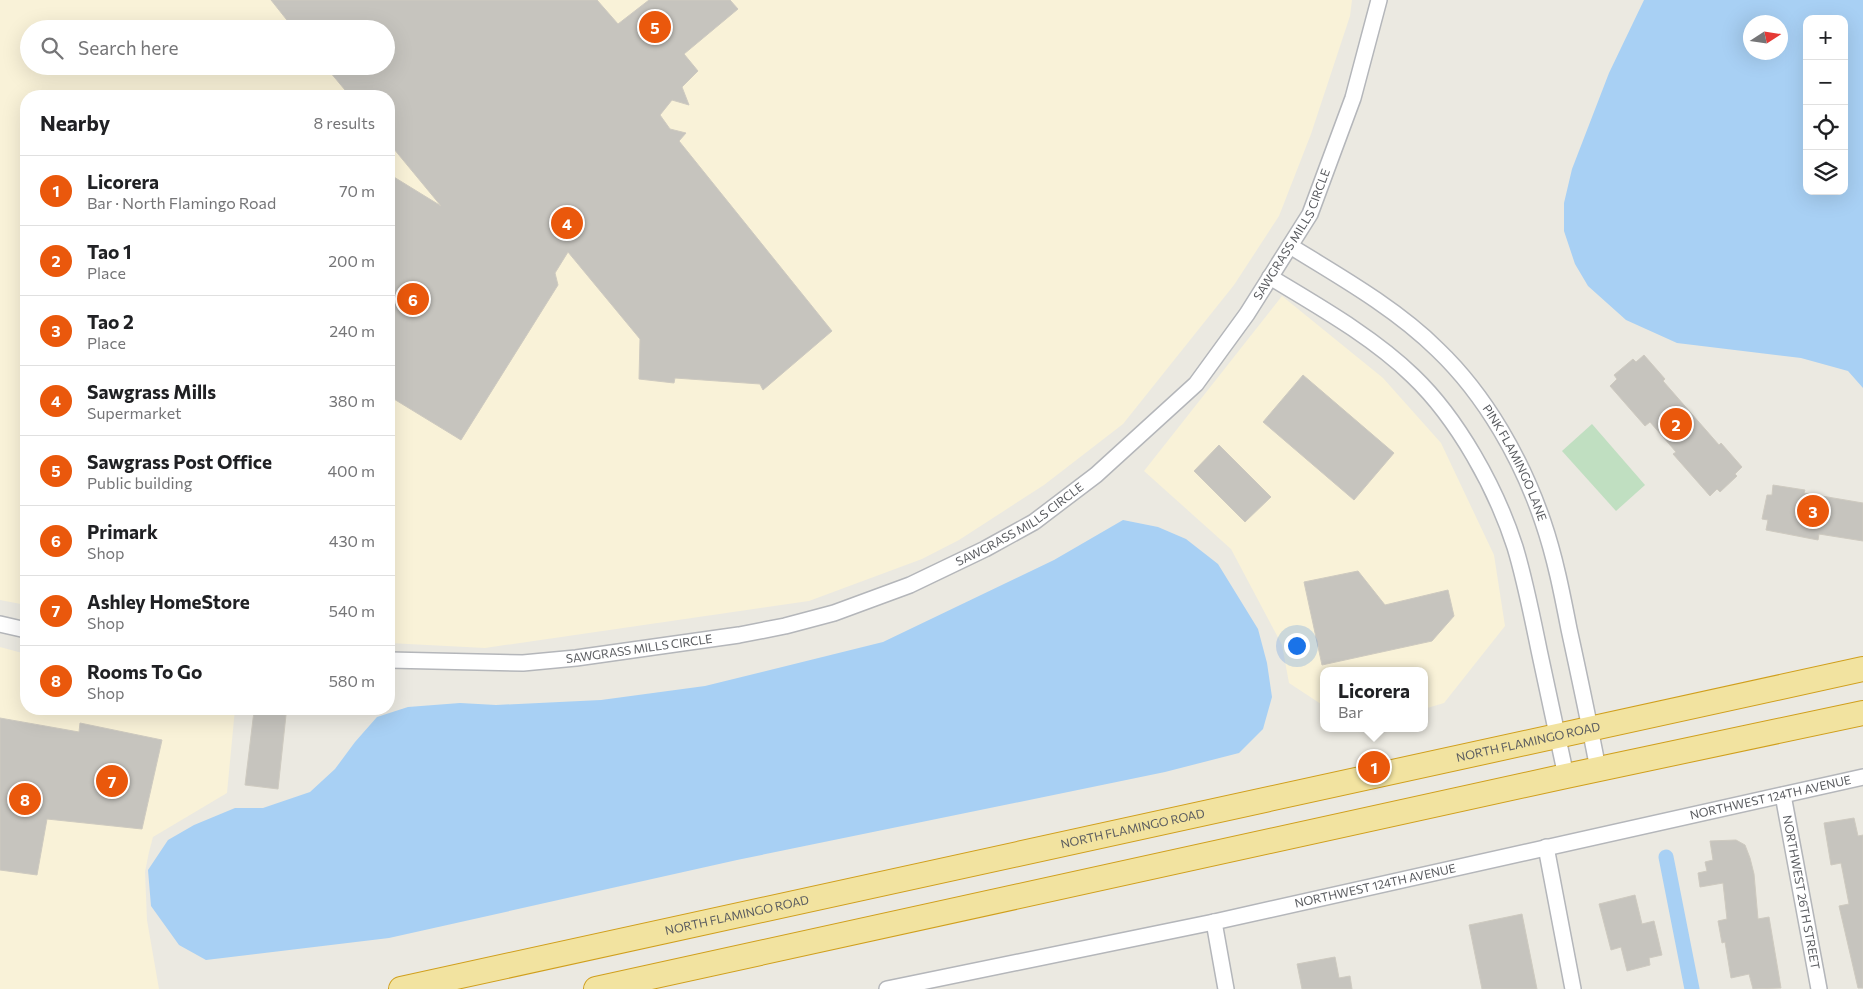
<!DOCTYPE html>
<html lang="en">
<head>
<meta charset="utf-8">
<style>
	:root { --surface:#fff; --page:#f6f6f6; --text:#202124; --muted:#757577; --line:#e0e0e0; --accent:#ea580c }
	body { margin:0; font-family:Commissioner,sans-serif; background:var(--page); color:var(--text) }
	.controls { position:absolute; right:15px; top:15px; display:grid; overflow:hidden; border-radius:10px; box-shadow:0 5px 20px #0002 }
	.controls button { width:45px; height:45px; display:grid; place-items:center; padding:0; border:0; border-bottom:1px solid var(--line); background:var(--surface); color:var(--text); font:25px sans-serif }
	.compass { position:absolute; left:1743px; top:15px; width:45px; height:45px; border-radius:50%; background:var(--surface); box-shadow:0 5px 20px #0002; rotate:78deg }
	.you { position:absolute; left:1296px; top:645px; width:18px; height:18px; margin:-12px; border:4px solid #fff; border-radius:50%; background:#1a73e8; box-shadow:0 0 0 8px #1a73e833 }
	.badge { display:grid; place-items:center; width:32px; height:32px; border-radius:50%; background:var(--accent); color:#fff; font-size:16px; font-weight:700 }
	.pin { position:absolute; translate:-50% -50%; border:2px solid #fff; box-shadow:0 1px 5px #0006 }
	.popup { position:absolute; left:1320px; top:667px; width:108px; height:65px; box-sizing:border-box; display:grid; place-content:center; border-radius:10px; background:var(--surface); filter:drop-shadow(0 1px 4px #0005); font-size:16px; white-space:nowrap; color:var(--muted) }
	.popup b { font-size:19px; color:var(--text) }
	.popup::after { content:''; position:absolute; left:50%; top:100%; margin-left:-10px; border:10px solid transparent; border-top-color:var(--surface) }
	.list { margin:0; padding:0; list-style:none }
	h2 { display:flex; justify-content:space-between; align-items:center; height:65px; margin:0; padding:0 20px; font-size:21px }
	h2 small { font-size:16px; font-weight:400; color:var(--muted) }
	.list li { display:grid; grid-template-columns:32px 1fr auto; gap:15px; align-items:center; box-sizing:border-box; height:70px; padding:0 20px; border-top:1px solid var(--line) }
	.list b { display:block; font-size:19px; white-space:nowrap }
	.list p { margin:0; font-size:16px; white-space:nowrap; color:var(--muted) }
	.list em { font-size:16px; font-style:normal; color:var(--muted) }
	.icon { flex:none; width:28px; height:28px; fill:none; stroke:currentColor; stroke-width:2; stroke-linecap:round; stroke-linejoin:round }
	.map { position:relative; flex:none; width:1863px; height:989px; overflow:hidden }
	.search { position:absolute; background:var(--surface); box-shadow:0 5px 20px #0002; left:20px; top:20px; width:375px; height:55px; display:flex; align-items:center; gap:12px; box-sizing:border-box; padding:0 18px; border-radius:28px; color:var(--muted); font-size:19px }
	.panel { position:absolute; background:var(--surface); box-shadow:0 5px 20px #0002; left:20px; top:90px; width:375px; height:625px; border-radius:20px }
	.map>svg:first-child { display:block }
	.commercial { fill:#f9f2d8; fill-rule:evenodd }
	.green { fill:#c0dfc1 }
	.water { fill:#a8d0f4; fill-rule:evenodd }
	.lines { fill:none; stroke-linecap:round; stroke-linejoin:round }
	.canal { stroke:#a8d0f4; stroke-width:15 }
	.building { fill:#c6c4be; stroke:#cecac0 }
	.minor-casing { stroke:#b4b6ba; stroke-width:18 }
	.trunk-casing { stroke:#d09f1c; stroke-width:26 }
	.minor { stroke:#fff; stroke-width:15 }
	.trunk { stroke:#f2e3a0; stroke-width:24 }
	.labels { text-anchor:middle; stroke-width:4; stroke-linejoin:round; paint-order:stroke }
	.street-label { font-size:12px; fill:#5a5c60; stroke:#fff }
</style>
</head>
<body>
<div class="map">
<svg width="1863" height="989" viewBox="0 0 1863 989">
	<rect width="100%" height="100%" fill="#ebe9e1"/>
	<!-- commercial -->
	<g class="commercial">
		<path d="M0,0h1352l-2,16 -39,118 -32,82 -45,69 -111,139 -79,61 -85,55 -37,19 -113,42 -324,47 -96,-5v-547h-363v509l-26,-5zM29,29h357v37h-357z"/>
		<path d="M1282,296l101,82 58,65 53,112 11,71 -61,77 -20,6v-38h-100v35l-35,-23 -7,-38 -51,-96 -87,-78z"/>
		<path d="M0,647l26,7v55h209l-8,84 -74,44 -4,15 -4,20 2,48 12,69h-159z"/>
	</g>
	<!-- green -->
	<path class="green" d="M1592,424l53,61 -29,26 -54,-60z"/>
	<!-- water -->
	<g class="water">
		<path d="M1644,0h219v388l-15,-17 -47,-13 -124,-15 -51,-23 -38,-34 -13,-22 -11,-33v-28l8,-34 37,-96zM1807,19h37v172h-37zM1750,22h30v30h-30z"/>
		<path d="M1123,520l35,7 28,12 32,25 40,65 9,34 5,34 -9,32 -24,24 -74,19 -428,88 -348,78 -183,22 -27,-15 -28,-39 -3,-36 20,-30 26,-15 41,-17h28l47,-16 25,-23 20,-27 22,-25 31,-10 52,-4 36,2 105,-5 104,-14 178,-44 171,-82z"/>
	</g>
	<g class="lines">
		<!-- canal -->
		<path class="canal" d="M1666,857l26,132"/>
	</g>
	<!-- building -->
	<g class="building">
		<path d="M271,0h326l21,24 31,-24h81l8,9 -54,45 14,17 -16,16 7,18 -17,-5 -12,15 10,14 16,4 -7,8 153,190 -69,59 -3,-6 -85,-6 -1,5 -35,-4 1,-40 -72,-87 -13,21 3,12 -97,155 -72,-44v-222l52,32 -52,-63v-47h-39l-25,-30h61v-37h-92z"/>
		<path d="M1644,355l21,24 -2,2 56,64 2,-2 21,24 -7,7 2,2 -17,16 -3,-3 -7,7 -37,-42 3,-2 -26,-30 -5,4 -35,-40 7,-7 -3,-4 19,-16 3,3z"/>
		<path d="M1303,375l91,78 -40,47 -91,-78z"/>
		<path d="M1219,445l52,52 -26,25 -51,-51z"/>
		<path d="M1773,485l32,5 -1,3 59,10v38l-44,-7 -1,6 -52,-10 2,-10 -6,-1 5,-24h5z"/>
		<path d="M1358,571l27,34 63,-15 6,26 -22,25 -110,24 -18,-83z"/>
		<path d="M254,711l32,4 -8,74 -33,-4z"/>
		<path d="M0,718l79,14 1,-9 82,17 -20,89 -95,-10 -10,56 -37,-5z"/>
		<path d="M1854,818l4,18 5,-1v153h-5l-19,-82 10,-2 -8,-41 -10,2 -7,-42z"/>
		<path d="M1736,840l9,5 5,13 4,16 4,45 11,-2 12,71 -28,1 -4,-15 -18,4 -6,-36 -3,1 -4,-22 9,-2 -4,-36 -23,4 -2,-14 9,-2 -2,-9 8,-2 -3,-19z"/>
		<path d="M1635,895l7,29 12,-3 8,34 -13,3 1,7 -23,6 -6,-24 -10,3 -12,-46z"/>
		<path d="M1522,914l15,75h-55l-13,-64z"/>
		<path d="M1335,957l4,21 11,-2 2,13h-50l-5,-25z"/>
	</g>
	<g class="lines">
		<!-- minor casing -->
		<g class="minor-casing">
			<g id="minor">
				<path id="s1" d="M1290,246c49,30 107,63 148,104 48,46 84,110 105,172 12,35 19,71 26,107 10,46 20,93 29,140"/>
				<path d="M1270,277c48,29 103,60 143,99 45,43 83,112 102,171 10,33 17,69 24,103 9,42 18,84 27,126"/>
				<path d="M0,624l26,6"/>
				<path id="s2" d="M389,660l134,3 53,-5 163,-23 46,-9 49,-13 76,-28 75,-36 49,-27 62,-47 100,-91 51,-70 63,-100 43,-116 26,-98"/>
				<path id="s3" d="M1783,795l36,194"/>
				<path d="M1546,847l27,142"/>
				<path d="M1214,922l12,67"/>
				<path id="s4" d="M887,989l327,-67 649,-145"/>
			</g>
		</g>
		<!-- trunk casing -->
		<g class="trunk-casing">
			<g id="trunk">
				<path id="s5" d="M401,989l1462,-320"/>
				<path d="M596,989l970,-213 297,-63"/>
			</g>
		</g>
		<!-- minor -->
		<use href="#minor" class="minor"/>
		<!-- trunk -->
		<use href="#trunk" class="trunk"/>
	</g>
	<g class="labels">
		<!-- street labels -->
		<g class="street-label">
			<text dy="4" stroke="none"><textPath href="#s2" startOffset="1061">SAWGRASS MILLS CIRCLE</textPath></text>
			<text dy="4" stroke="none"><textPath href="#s1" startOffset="319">PINK FLAMINGO LANE</textPath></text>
			<text dy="4" stroke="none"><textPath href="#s2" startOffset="656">SAWGRASS MILLS CIRCLE</textPath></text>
			<text dy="4" stroke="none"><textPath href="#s2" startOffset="251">SAWGRASS MILLS CIRCLE</textPath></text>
			<text dy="4" stroke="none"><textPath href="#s5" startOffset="1154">NORTH FLAMINGO ROAD</textPath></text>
			<text dy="4" stroke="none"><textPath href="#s4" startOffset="904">NORTHWEST 124TH AVENUE</textPath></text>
			<text dy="4" stroke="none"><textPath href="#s5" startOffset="749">NORTH FLAMINGO ROAD</textPath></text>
			<text dy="4" stroke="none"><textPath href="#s4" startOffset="499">NORTHWEST 124TH AVENUE</textPath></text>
			<text dy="4" stroke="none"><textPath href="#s3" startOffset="99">NORTHWEST 26TH STREET</textPath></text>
			<text dy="4" stroke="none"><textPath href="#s5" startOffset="344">NORTH FLAMINGO ROAD</textPath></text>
		</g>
	</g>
</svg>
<div class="controls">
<button>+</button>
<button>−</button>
<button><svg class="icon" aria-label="locate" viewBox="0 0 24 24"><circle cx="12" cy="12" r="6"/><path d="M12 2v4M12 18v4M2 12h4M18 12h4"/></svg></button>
<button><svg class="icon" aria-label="layers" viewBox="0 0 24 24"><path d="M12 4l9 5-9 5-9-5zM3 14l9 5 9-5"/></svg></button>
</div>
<svg class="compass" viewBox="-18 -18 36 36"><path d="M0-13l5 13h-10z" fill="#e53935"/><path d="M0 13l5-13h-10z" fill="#757577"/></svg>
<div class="you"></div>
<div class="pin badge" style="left:1374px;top:767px">1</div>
<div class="popup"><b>Licorera</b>Bar</div>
<div class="pin badge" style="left:1676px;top:424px">2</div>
<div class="pin badge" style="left:1813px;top:511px">3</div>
<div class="pin badge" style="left:567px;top:223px">4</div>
<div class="pin badge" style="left:655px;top:27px">5</div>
<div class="pin badge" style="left:413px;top:299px">6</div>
<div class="pin badge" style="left:112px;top:781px">7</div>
<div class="pin badge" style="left:25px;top:799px">8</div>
<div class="search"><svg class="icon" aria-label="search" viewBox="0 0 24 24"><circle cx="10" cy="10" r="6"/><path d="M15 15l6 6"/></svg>Search here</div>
<section class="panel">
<h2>Nearby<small>8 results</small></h2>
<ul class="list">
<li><span class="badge">1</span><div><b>Licorera</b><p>Bar · North Flamingo Road</p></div><em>70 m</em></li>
<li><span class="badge">2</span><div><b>Tao 1</b><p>Place</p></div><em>200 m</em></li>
<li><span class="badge">3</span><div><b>Tao 2</b><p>Place</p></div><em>240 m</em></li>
<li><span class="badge">4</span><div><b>Sawgrass Mills</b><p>Supermarket</p></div><em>380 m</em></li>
<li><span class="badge">5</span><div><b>Sawgrass Post Office</b><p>Public building</p></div><em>400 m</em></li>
<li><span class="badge">6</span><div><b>Primark</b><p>Shop</p></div><em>430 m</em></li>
<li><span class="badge">7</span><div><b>Ashley HomeStore</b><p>Shop</p></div><em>540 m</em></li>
<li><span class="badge">8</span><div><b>Rooms To Go</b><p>Shop</p></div><em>580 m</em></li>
</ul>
</section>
</div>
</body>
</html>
